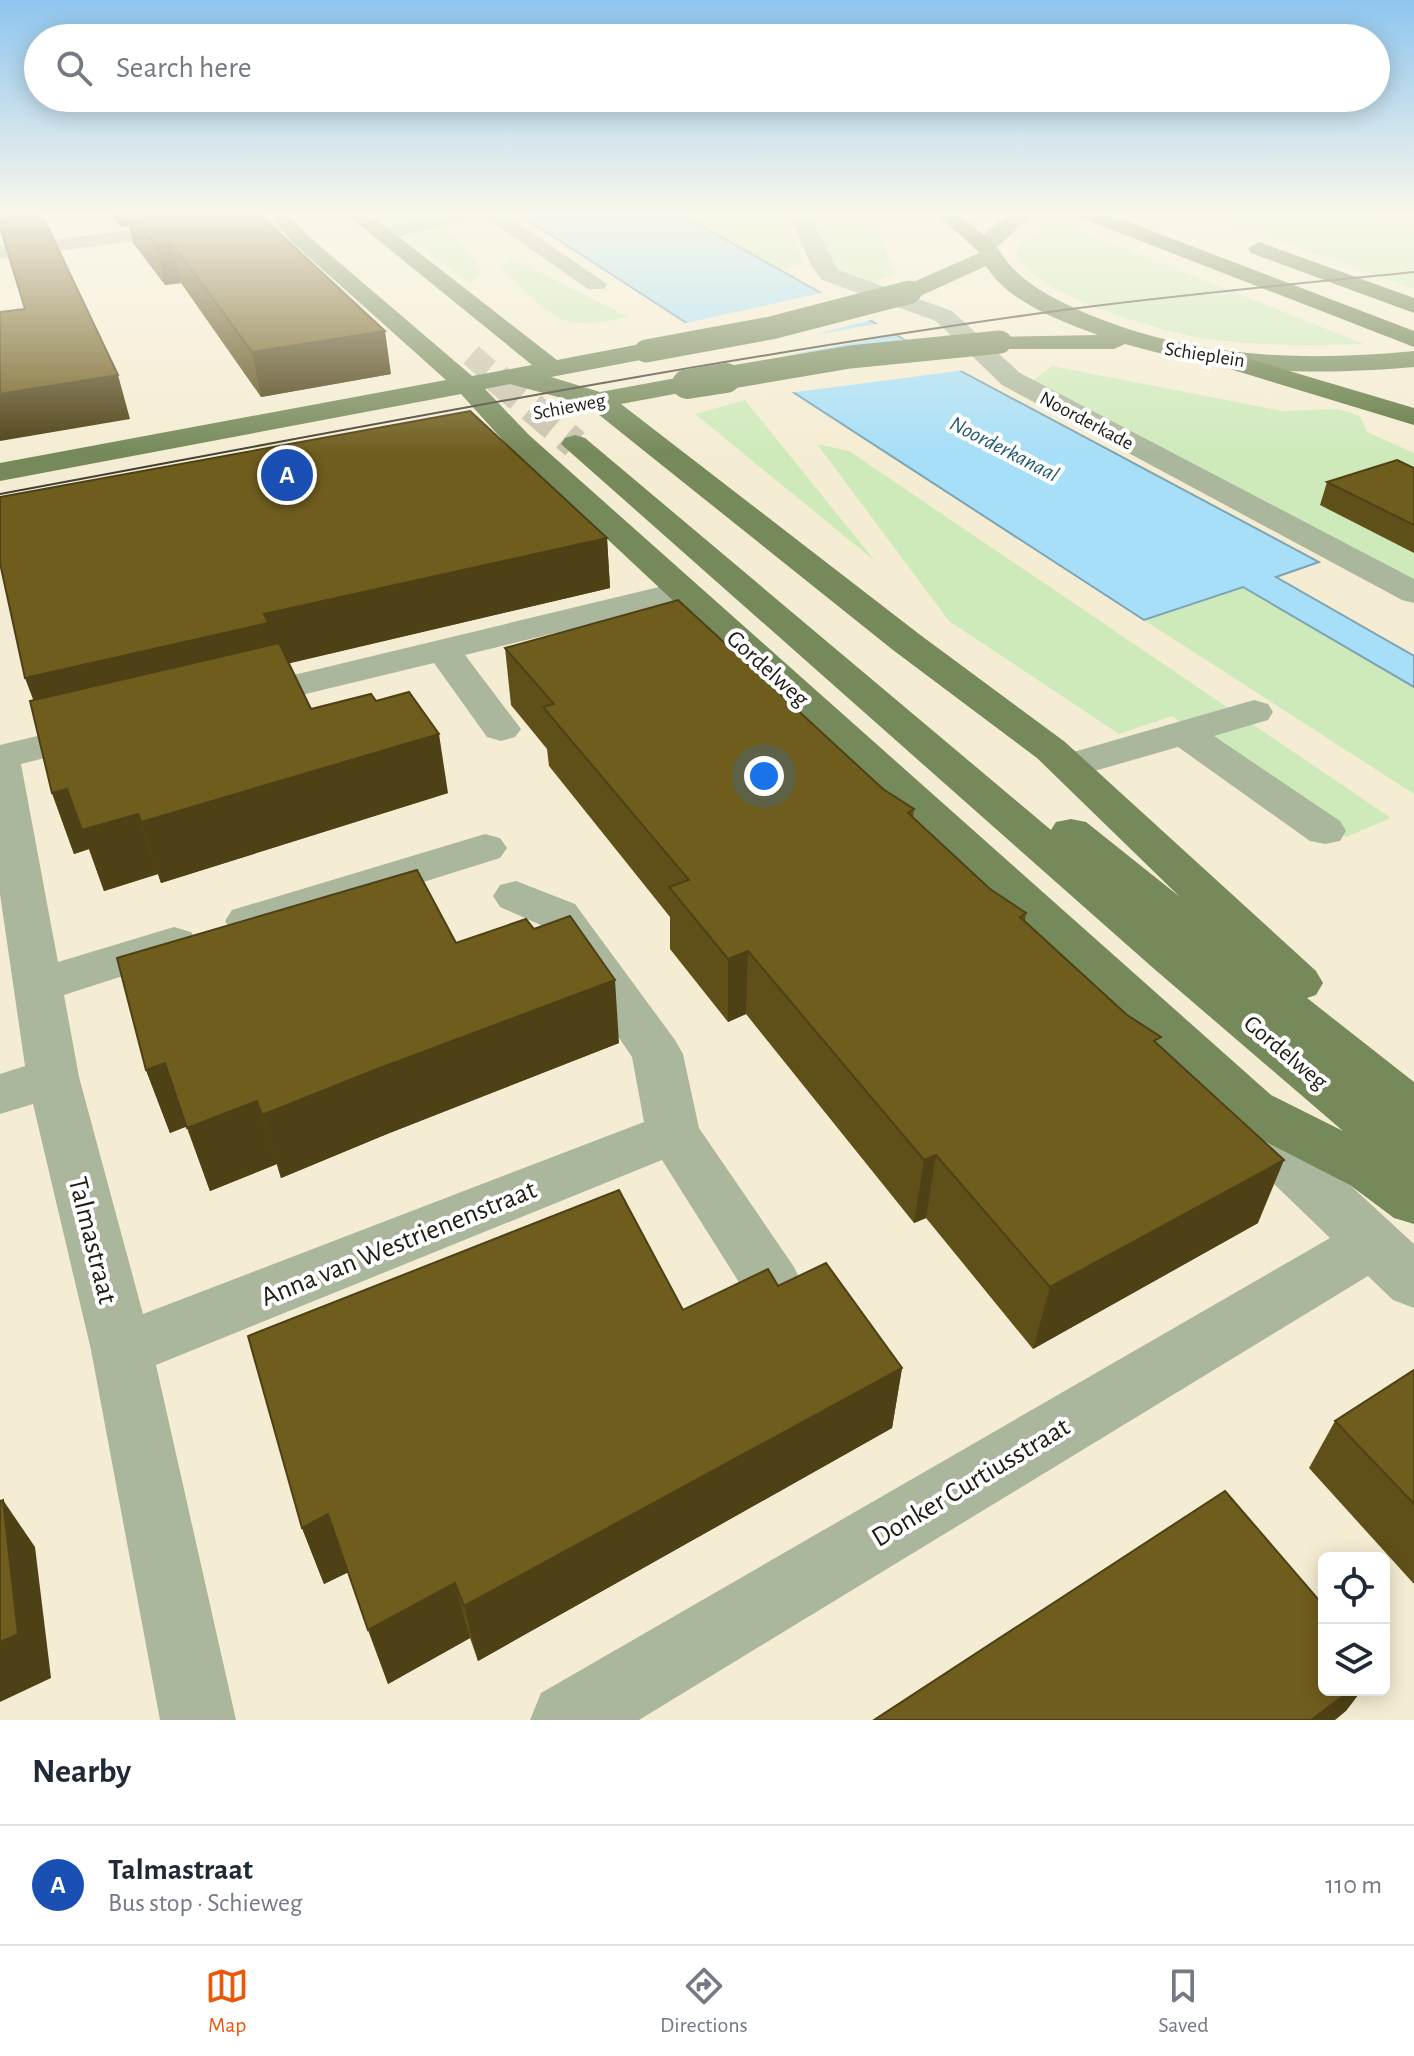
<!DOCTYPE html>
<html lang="en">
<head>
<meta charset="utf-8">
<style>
	:root { --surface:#fff; --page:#f6f6f7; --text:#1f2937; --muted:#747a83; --line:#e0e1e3; --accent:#ea580c }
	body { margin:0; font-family:"Alegreya Sans",sans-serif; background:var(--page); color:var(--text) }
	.controls { position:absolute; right:24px; bottom:24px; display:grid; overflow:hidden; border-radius:12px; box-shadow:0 4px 20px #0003 }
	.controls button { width:72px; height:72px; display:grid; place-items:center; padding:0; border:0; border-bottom:2px solid var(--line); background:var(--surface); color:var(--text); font:40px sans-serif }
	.you { position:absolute; left:764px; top:776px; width:28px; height:28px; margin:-20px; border:6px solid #fff; border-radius:50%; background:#1a73e8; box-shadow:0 0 0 12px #1a73e833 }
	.badge { display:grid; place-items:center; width:52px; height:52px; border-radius:50%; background:var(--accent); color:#fff; font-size:26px; font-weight:700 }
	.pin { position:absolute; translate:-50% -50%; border:4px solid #fff; box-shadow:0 2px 8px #0006 }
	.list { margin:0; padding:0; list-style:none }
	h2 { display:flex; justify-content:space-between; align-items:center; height:104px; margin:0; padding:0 32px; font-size:34px }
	h2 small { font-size:26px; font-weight:400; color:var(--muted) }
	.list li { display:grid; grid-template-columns:52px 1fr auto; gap:24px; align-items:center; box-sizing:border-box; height:120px; padding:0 32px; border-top:2px solid var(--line) }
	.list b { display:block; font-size:30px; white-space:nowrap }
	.list p { margin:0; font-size:26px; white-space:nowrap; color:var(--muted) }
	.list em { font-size:26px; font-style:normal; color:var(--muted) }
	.icon { flex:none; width:44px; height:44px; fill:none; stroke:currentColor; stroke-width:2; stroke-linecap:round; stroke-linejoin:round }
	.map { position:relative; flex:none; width:1414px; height:1720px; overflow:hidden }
	.search { position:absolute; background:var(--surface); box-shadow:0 4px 20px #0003; left:24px; right:24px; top:24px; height:88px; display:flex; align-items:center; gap:20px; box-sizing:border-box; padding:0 28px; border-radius:44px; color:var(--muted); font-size:30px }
	.sheet { height:224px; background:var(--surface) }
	nav { display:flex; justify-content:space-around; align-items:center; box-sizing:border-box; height:112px; border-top:2px solid var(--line); background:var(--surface); font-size:22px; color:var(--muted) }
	nav a { display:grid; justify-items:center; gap:4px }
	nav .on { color:var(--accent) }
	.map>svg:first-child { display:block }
	.green { fill:#ceeabb }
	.water { fill:#a7dff8; stroke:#7ea4b3; stroke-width:2 }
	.pier { fill:#f5edd3 }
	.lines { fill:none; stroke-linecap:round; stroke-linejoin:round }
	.major-tunnel-far1 { stroke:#cac3ad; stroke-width:23; stroke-dasharray:23 11; stroke-linecap:butt }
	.major-tunnel { stroke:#cac3ad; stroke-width:30; stroke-dasharray:30 15; stroke-linecap:butt }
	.minor { fill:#abb79d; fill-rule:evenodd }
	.major { fill:#75895a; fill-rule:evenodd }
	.highway { fill:#617841; fill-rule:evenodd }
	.tram { stroke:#444034; stroke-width:2 }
	.major-bridge-far1 { stroke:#75895a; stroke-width:23 }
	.major-bridge { stroke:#75895a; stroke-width:30 }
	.wall { fill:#5f501a }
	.shaded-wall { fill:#4e4115 }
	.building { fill:#6f5d1e; stroke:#4e4115; stroke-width:2 }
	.labels { text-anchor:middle; stroke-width:8; stroke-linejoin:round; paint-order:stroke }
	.far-street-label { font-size:20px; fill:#1f1c13; stroke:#fff }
	.far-water-label { font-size:22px; font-style:italic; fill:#20596f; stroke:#fff }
	.street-label { font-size:24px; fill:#1f1c13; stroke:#fff }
	.near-street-label { font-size:28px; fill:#1f1c13; stroke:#fff }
</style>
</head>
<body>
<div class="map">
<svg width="1414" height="1720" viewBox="0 0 1414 1720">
	<rect width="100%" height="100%" fill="#f5edd3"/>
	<!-- green -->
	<g class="green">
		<path d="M374,213h33l48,22 26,36 -10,13z"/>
		<path d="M678,213h106l20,51 -25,6z"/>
		<path d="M806,213h104l1,1 -19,6 -82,3z"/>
		<path d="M1201,213h153l60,16v60z"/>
		<path d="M1054,220l310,124c-49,2 -99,2 -148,-4 -49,-6 -174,-41 -200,-85l6,-12z"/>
		<path d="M818,228l58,1 19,44 -35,15 -20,-10z"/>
		<path d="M511,258l117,59c-20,4 -43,10 -64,3 -18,-6 -51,-39 -63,-54z"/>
		<path d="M1052,366l230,45 56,-2 22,7 7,16 47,21v127l-381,-199z"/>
		<path d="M745,400l130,161 -180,-147z"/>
		<path d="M817,444l32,7 542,367 -45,19 -174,-121 -53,18 -170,-113z"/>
		<path d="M1243,587l171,100v107l-270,-174z"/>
	</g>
	<!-- water -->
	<path class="water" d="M517,213h161l279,156 362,193 -43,15 138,79v31l-171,-100 -99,33z"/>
	<!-- pier -->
	<path class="pier" d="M826,292l49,27 -62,16 69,-12 21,11 -122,22 130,-17 55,31 -178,23 -106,-69z"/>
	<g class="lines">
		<!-- major-tunnel-far1 -->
		<path class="major-tunnel-far1" d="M471,355l29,25"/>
		<!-- major-tunnel -->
		<path class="major-tunnel" d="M497,378l78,66"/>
		<!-- minor -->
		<g class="minor">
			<path d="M244,213h21l-2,3 31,5 3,4c-10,11 -48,5 -58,-5z"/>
			<path d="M444,213h35l-3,4 -94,24 -10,-6 3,-4z"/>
			<path d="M479,213h24l104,71 -3,5h-16z"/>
			<path d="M788,213h20l30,57 114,41 68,62 394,206v24l-12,-3 -400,-215 -66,-64 -114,-41 -11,-15z"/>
			<path d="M192,223l10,6 -3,4 -199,25v-12z"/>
			<path d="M684,581l12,3 5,7 -5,7 -231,57 56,74 -6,8 -14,4 -14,-4 -53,-74 -194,47 -13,-3 -6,-8 6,-8z"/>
			<path d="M1254,700l14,4 5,8 -5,8 -54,16 126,85 6,10 -6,10 -15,3 -15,-3 -132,-94 -108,31 -14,-3 -6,-9 6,-9z"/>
			<path d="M99,721l14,4 6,8 -6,8 -92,23 37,198 116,-35 17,5 7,11 -7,11 -127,41 15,82 64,237 501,-192 -12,-65 -89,-131 -43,-19 -7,-11 7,-11 16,-4 59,23 100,136 8,14 16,74 95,139 9,18 -9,18 -21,8 -21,-8 -90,-143 -506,205 80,355h-76l-69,-370 -58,-246 -33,10v-40l25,-8 -25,-172v-149z"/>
			<path d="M485,834l15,4 7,10 -7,10 -252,79 -16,-5 -7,-11 7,-11z"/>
			<path d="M1252,1089l19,6 42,56 101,93v64l-21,-8 -25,-24 -729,444h-109l11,-27 789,-455 -57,-55 -48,-73 8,-15z"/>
		</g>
		<!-- major -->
		<g class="major">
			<path d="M268,213h21l17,21 166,142 60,-11 -187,-152h23l189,147 89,-17 9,3 4,5 -4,5 -9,3 -95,18 49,15 87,-16 9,2 4,6 -4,6 -75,14 298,230 146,108 251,229 7,12 -7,12 -9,3 107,84v142l-20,-6 -44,-33 -117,-60 -724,-678 -48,-53 -461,87v-18l446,-83 -154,-138zM510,384l59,16 -3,4 4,6 10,2 13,-2 300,240 144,108 143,139 -94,-75 -15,-3 -15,3 -5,8 -466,-392 -10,-3 -10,3 -4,6 591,523 191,164 -72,-36 -742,-660 -44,-46z"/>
			<path d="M1010,213h24l-37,34c19,33 52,50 86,65 107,46 217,50 331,39v16c-105,9 -188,6 -289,-23l-11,5h-114l-9,-2 -3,-5 3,-5 107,-2c-38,-14 -90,-33 -112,-69l-68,31h-16l-4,-5 4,-5 77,-34 -4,-7c10,-14 22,-23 35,-33z"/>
		</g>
		<!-- highway -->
		<g class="highway">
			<path d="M935,213h23l39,33 -11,6 -8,-1z"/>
			<path d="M1076,213h29l309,118v16l-335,-130z"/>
			<path d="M1259,242l155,56v15l-163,-60 -3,-5z"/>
			<path d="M1229,353l185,55v17l-194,-59 -4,-5 4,-5z"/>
		</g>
		<!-- tram -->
		<path class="tram" d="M0,494c351,-65 702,-134 1056,-183 119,-16 239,-27 358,-39"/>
		<!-- major-bridge-far1 -->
		<g class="major-bridge-far1">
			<path d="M646,351l125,-23 139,-36"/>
			<path d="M714,380l136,-23 150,-15"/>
		</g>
		<!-- major-bridge -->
		<path class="major-bridge" d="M687,384l39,-6"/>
	</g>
	<!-- wall -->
	<g class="wall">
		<path d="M110,213h148l133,161 -130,23 -80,-114 -16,2 -32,-42 -4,-17 -8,1z"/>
		<path d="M1414,468v85l-94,-48 7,-23z"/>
		<path d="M607,538l3,50 -321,75 22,46 137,84 -287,90 -3,-9 -54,17 -15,-42 -15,5 -22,-61 -19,-93z"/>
		<path d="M505,648l378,141 31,20 -1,9 77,71 36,24 -1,8 134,124 99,178 -225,126 -107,-131 -12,5 -168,-209 -18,8 -58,-73v-32l-121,-151 -2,-17 -36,-44z"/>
		<path d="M456,943l163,100 -232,91 -106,44 -4,-14 -67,27 -23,-65 -17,7 -24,-63z"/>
		<path d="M778,1286l124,82 -10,60 -414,233 -8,-23 -82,46 -40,-112 -24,12 -22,-56z"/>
		<path d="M1414,1370v214l-105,-116 26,-47z"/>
	</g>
	<!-- shaded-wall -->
	<g class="shaded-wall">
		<path d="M0,213h39l6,24 -45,-10z"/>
		<path d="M118,213h8l3,13 -8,1z"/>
		<path d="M172,243l9,40 -16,2 -9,-40z"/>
		<path d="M385,331l6,43 -130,23 -9,-45z"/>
		<path d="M118,375l12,44 -130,22v-47z"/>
		<path d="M607,538l3,50 -332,78 -233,65 -20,-53 239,-64z"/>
		<path d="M439,734l9,59 -287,90 -20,-61z"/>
		<path d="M67,789l71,25 20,60 -54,17 -15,-42 -15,5 -22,-61z"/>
		<path d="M748,951l-2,63 -18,8v-63z"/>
		<path d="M615,980l4,63 -232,91 -106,44 -19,-63 110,-44z"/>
		<path d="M165,1063l23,63 -18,7 -24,-63z"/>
		<path d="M257,1101l20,63 -67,27 -23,-63z"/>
		<path d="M936,1155l-10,63 -12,5 10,-63z"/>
		<path d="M1284,1160l-26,63 -225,126 17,-62z"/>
		<path d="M902,1368l-10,60 -414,233 -14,-55z"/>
		<path d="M3,1500l32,47 16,131 -51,24v-60z"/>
		<path d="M328,1514l21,58 -25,12 -22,-56z"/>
		<path d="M455,1583l15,55 -82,46 -20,-54z"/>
		<path d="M1351,1690h11l-16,21 -11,9h-24z"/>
	</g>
	<!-- building -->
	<g class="building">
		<path d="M130,213h128l127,118 -133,21 -80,-109 -16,2z"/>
		<path d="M43,217l75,158 -118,19v-82l25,-3 -25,-82v-4z"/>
		<path d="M470,411l137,127 -343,76 4,9 -243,55 -25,-115v-66z"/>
		<path d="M1397,460l17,8v57l-87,-43z"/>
		<path d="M678,600l205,189 31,20 -6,4 82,76 36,24 -6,4 107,98 34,22 -7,4 130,119 -234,127 -114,-132 -12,5 -176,-209 -20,8 -59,-72 20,-7 -146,-173 11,-3 -49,-56z"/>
		<path d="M279,643l32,66 60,-15 5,7 33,-9 30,42 -298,88 -3,-8 -56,16 -15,-41 -15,4 -22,-92z"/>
		<path d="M417,870l39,73 70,-24 8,10 36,-13 45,64 -243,91 -110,44 -5,-14 -70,27 -22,-65 -19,7 -29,-112z"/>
		<path d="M619,1190l64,120 85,-41 10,17 48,-23 76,105 -438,238 -9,-23 -87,47 -40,-116 -26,14 -54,-192z"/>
		<path d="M1414,1370v134l-79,-83z"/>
		<path d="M1225,1491l99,115v84h27l-40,30h-437z"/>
		<path d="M3,1500l15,134 -18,8v-141z"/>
	</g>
	<!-- sky -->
	<linearGradient id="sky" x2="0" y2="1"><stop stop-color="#8ec5ee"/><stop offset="0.47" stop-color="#faf7eb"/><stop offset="1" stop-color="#faf7eb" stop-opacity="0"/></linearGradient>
	<rect width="1414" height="454" fill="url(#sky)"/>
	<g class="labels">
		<!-- far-street labels -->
		<g class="far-street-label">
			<text transform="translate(1205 354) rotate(9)" y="7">Schieplein</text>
			<text transform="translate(569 406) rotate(-11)" y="7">Schieweg</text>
			<text transform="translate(1087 420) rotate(28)" y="7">Noorderkade</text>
		</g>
		<!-- far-water labels -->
		<g class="far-water-label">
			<text transform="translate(1005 448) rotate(27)" y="8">Noorderkanaal</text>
		</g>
		<!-- street labels -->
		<g class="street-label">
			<text transform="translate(768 668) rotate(42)" y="8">Gordelweg</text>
			<text transform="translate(1286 1052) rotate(40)" y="8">Gordelweg</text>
		</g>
		<!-- near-street labels -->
		<g class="near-street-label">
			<text transform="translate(94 1240) rotate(76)" y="10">Talmastraat</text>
			<text transform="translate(398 1242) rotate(-22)" y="10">Anna van Westrienenstraat</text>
			<text transform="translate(970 1481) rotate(-31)" y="10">Donker Curtiusstraat</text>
		</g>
	</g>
</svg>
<div class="controls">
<button><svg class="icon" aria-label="locate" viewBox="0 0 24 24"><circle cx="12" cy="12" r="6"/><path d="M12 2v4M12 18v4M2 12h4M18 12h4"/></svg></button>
<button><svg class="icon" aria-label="layers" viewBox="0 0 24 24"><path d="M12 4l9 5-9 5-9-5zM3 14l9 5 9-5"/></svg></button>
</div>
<div class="you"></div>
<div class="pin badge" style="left:287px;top:475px;background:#1a4fb4">A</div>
<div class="search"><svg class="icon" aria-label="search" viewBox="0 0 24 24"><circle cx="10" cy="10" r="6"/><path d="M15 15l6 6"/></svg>Search here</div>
</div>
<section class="sheet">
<h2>Nearby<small></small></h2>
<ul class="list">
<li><span class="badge" style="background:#1a4fb4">A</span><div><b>Talmastraat</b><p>Bus stop · Schieweg</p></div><em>110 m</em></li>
</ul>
</section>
<nav>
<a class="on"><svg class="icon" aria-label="map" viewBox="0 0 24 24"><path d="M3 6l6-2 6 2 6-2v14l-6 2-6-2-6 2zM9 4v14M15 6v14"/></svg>Map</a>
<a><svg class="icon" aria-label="directions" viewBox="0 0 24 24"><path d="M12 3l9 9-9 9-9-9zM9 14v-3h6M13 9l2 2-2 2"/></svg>Directions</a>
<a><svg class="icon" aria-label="saved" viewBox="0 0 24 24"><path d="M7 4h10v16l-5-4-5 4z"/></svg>Saved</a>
</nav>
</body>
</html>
